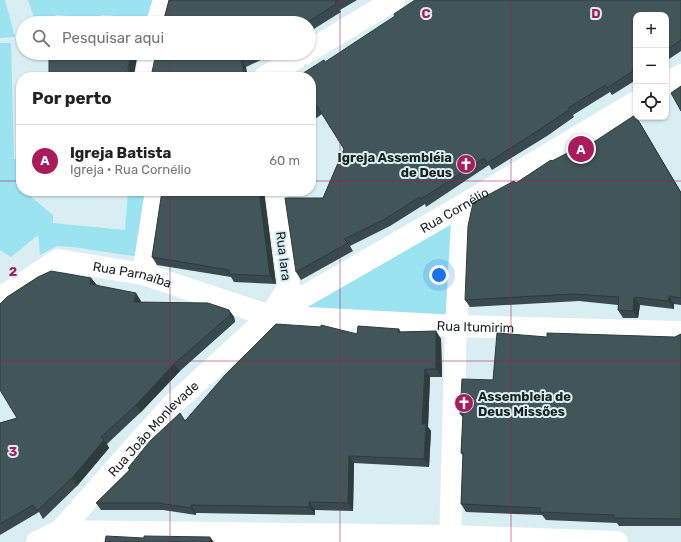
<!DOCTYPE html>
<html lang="pt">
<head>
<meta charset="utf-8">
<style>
	:root { --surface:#fff; --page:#f2f2f2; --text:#222; --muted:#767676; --line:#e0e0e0; --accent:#a91b5b }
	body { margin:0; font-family:Rubik,sans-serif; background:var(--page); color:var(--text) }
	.controls { position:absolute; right:12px; top:12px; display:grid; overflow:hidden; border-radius:8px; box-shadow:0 1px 3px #0004 }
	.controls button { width:36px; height:36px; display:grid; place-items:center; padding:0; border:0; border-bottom:1px solid var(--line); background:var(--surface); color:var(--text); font:20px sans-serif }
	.you { position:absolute; left:439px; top:275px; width:14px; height:14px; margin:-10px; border:3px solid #fff; border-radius:50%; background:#1a73e8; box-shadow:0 0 0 6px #1a73e833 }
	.badge { display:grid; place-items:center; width:26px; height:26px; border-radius:50%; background:var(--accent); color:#fff; font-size:13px; font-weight:700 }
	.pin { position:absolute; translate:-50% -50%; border:2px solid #fff; box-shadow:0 1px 4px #0006 }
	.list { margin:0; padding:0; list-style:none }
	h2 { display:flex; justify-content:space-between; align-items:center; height:52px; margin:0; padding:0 16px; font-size:17px }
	h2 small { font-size:13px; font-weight:400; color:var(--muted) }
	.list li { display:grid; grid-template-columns:26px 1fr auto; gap:12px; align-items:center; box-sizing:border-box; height:72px; padding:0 16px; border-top:1px solid var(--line) }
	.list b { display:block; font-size:15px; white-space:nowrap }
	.list p { margin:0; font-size:13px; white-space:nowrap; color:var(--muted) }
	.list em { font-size:13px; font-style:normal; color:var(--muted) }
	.icon { flex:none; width:22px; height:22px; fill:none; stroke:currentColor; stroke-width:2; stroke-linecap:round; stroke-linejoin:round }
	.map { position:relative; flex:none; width:681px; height:542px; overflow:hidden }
	.search { position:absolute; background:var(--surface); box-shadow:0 1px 3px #0004; left:16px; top:16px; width:300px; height:44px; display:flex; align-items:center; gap:10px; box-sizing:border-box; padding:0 14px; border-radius:22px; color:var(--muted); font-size:15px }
	.panel { position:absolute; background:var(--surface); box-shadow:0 1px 3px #0004; left:16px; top:72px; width:300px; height:124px; border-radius:16px }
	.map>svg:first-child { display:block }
	.green { fill:#9be3f0 }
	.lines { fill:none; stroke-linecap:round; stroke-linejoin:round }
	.minor { stroke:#fff; stroke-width:22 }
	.wall { fill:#39494d }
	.shaded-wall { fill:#2e3c3e }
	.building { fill:#425559; stroke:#2e3c3e }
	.grid { fill:none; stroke:#a91b5b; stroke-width:1; stroke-opacity:0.55 }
	.labels { text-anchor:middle; stroke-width:4; stroke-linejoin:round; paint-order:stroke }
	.poi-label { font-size:13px; font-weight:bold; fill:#192122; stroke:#d8eef2; text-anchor:end }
	.street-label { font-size:13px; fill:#192122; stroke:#d8eef2 }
	.grid-label { font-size:13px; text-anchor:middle; font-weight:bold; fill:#a91b5b; stroke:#d8eef2; stroke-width:4; stroke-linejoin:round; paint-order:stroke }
</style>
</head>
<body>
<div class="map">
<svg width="681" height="542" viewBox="0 0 681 542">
	<rect width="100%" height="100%" fill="#d8eef2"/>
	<!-- green -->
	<g class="green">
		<path d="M0,0h5l10,37 -15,1z"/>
		<path d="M28,0h126l-4,23h-16l-1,-6 -32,-2 -2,8h-28v-7l-15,-1 -8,8h-12z"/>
		<path d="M0,43h11l3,116h7v32h8v4l24,20v8l72,7 3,-39h19l-8,66 -66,-10 -16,-1 -17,9 -2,-20 -27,22 -11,-7z"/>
		<path d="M459,213l-11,109 -161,-9z"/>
	</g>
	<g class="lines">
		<!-- minor -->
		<g class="minor">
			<path d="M157,23l7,-23"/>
			<path d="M309,51l85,-51"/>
			<path d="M146,77l4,-24"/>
			<path d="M265,77l40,-24"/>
			<path d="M666,84l15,-9"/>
			<path d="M143,274l13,-83"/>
			<path id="s1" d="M0,298l58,-38 85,14 127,42 186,10 225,6"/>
			<path d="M271,315l18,-29 -13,-95"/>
			<path d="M60,531l390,5 167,6"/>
			<path id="s2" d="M37,542l23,-11 109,-123 101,-92 193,-111 173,-103"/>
			<path d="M450,542l6,-216 7,-121"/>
		</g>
	</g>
	<!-- wall -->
	<g class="wall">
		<path d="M169,0h188l-17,10 1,2 -32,20v-9h-148l3,-4z"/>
		<path d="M681,0v51l-15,10v-46h-30v65l-24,15 -2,-3 -37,23 1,2 -27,19 -55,34 -3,-5 -63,42 -1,-3 -35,22 -40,20 3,5 -52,29 -5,-8 27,-74 21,-49 -22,-35 -11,8v-45l14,-15z"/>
		<path d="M156,53h120l-30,14z"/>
		<path d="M640,123l41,69v113l-7,-1v5l-34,-4 -2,13h-15l-5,-8v-5l-39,-4 -109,6 -5,-7 87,-139 39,-18z"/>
		<path d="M264,193l12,91 -42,-2 -3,-5 -74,-12 -5,-8z"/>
		<path d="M91,278l5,7 45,16v1l88,8 5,7 1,5 -55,49 -39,41 -34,32 2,4 -32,38 -34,33 -4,-7 -39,23v-112l17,-5z"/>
		<path d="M399,329l2,3 35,-1 5,8 1,38h-12l-2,50 3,4 -2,36 -75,-4 -1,48 -38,-1v5l-119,-2v2l-33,-5h-62l-5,-7 33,-33 -1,-2 57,-48 172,-86z"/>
		<path d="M681,334v192h-62l-2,-3 -71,-3 -4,-5 -76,-3 -5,-8 2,-48 -2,-3 2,-35 -3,-4 33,-34 54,-43h128z"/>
	</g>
	<!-- shaded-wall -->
	<g class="shaded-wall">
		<path d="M131,53h7l-4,22v2h-3l-2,-3 -1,-7z"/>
		<path d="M241,60l5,7 2,10h-3z"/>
		<path d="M635,115l5,8 41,69v1z"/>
		<path d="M259,191h5l12,93 -6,-8z"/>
		<path d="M91,278l6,7 -7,-1z"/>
		<path d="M136,293l5,8 -1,9 -6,-8z"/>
		<path d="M669,296l5,8v5l-6,-8z"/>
		<path d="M634,297l6,8 -2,13 -5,-7z"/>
		<path d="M229,310l5,7 1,5 -5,-7z"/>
		<path d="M436,331l5,8 1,38 -6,-8z"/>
		<path d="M174,364l6,7 -39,41 -5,-7z"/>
		<path d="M425,369l5,8 -2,50 3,4 -2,36 -5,-8 -2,-35z"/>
		<path d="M104,440l5,8 -32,38 -5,-8z"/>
		<path d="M349,456l5,7 -1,48 -5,-8z"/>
		<path d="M309,502l6,8v5l-6,-8z"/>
		<path d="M191,505l5,8v2l-5,-7z"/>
		<path d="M210,537l4,5h-4z"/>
	</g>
	<!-- building -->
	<g class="building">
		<path d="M169,0h169l-3,2 1,2 -30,19h-145l3,-4z"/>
		<path d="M415,0h266v40l-15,10v-35h-30v52l-4,2 1,2 -26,17 -2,-3 -37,23 1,2 -27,18 -55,35 -3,-5 -63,41 -1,-2 -35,22 -41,20 4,4 -52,29 -11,-74h38l21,-49 -27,-43 -6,5v-34h-14l27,-17 1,2 70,-46 -1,-2z"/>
		<path d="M49,53h82l-3,14 1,7 2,3h-82z"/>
		<path d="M156,53h99l-14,7 4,17h-94z"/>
		<path d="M681,86v25l-10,-18z"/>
		<path d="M635,115l46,78v105l-12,-2 -1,5 -34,-4 -1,14 -15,-1 1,-13 -46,-3 -108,6 3,-74 5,-23 41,-22 2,2 35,-23 1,1 38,-20 1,3z"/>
		<path d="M162,191h97l11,85 -41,-2v-4l-77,-13z"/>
		<path d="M51,271l40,7 -1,6 46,9 -2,9 74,1 21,7 1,5 -56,49 -38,41 -35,32 3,3 -32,38 -35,33 -4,-6 -33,19v-101l17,-5 -17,-28v-86l7,-7 31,-20z"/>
		<path d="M276,324l45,3v-2l36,9 1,-8 41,3 -1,3 38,-1v38h-11l-3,55h4l-2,35 -75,-3 -1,47 -39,-1v5l-118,-2v3l-33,-5h-62l34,-33 -2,-2 22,-27 30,-28 5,8 40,-46z"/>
		<path d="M497,333l50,4v-4l128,4 6,-3v185l-67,-1v-3l-74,-3v-4l-79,-4 2,-51h-2l2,-39h-3l2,-35 31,1z"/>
		<path d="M106,536l38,2v-2l66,1v5h-105z"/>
	</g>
	<!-- grid -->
	<path class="grid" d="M170,0v23M340,0v542M511,0v542M170,53v24M0,181h21M311,181h370M170,191v351M0,361h681"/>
	<!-- icons -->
	<defs>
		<g id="church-disc" transform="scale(1)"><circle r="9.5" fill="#a91b5b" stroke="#d8eef2"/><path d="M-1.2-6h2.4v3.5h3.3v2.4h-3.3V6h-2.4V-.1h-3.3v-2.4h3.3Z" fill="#fff"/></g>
	</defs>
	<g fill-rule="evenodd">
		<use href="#church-disc" x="466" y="164"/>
		<use href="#church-disc" x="464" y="403"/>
	</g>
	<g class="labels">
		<!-- poi labels -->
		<g class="poi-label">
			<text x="452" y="162">Igreja Assembléia<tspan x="452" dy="15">de Deus</tspan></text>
			<text x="478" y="401" text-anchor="start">Assembleia de<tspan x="478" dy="15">Deus Missões</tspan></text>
		</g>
		<!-- street labels -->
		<g class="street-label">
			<text dy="5" stroke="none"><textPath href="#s2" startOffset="539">Rua Cornélio</textPath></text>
			<text transform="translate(284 256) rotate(83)" y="5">Rua Iara</text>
			<text dy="5" stroke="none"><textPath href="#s1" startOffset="145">Rua Parnaíba</textPath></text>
			<text dy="5" stroke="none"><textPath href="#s1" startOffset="495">Rua Itumirim</textPath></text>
			<text dy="5" stroke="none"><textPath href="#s2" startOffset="164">Rua João Monlevade</textPath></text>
		</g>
	</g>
	<g class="grid-label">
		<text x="426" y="18">C</text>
		<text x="596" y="18">D</text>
		<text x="13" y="276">2</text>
		<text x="13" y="456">3</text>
	</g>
</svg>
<div class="controls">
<button>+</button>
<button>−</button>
<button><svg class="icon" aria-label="locate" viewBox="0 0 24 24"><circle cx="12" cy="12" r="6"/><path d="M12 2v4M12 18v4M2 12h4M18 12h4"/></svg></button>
</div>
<div class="you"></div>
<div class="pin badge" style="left:581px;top:149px">A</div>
<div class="search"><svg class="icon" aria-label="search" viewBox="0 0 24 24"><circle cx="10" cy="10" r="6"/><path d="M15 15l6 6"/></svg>Pesquisar aqui</div>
<section class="panel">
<h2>Por perto<small></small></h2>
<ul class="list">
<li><span class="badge">A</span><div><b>Igreja Batista</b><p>Igreja · Rua Cornélio</p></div><em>60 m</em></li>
</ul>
</section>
</div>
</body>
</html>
